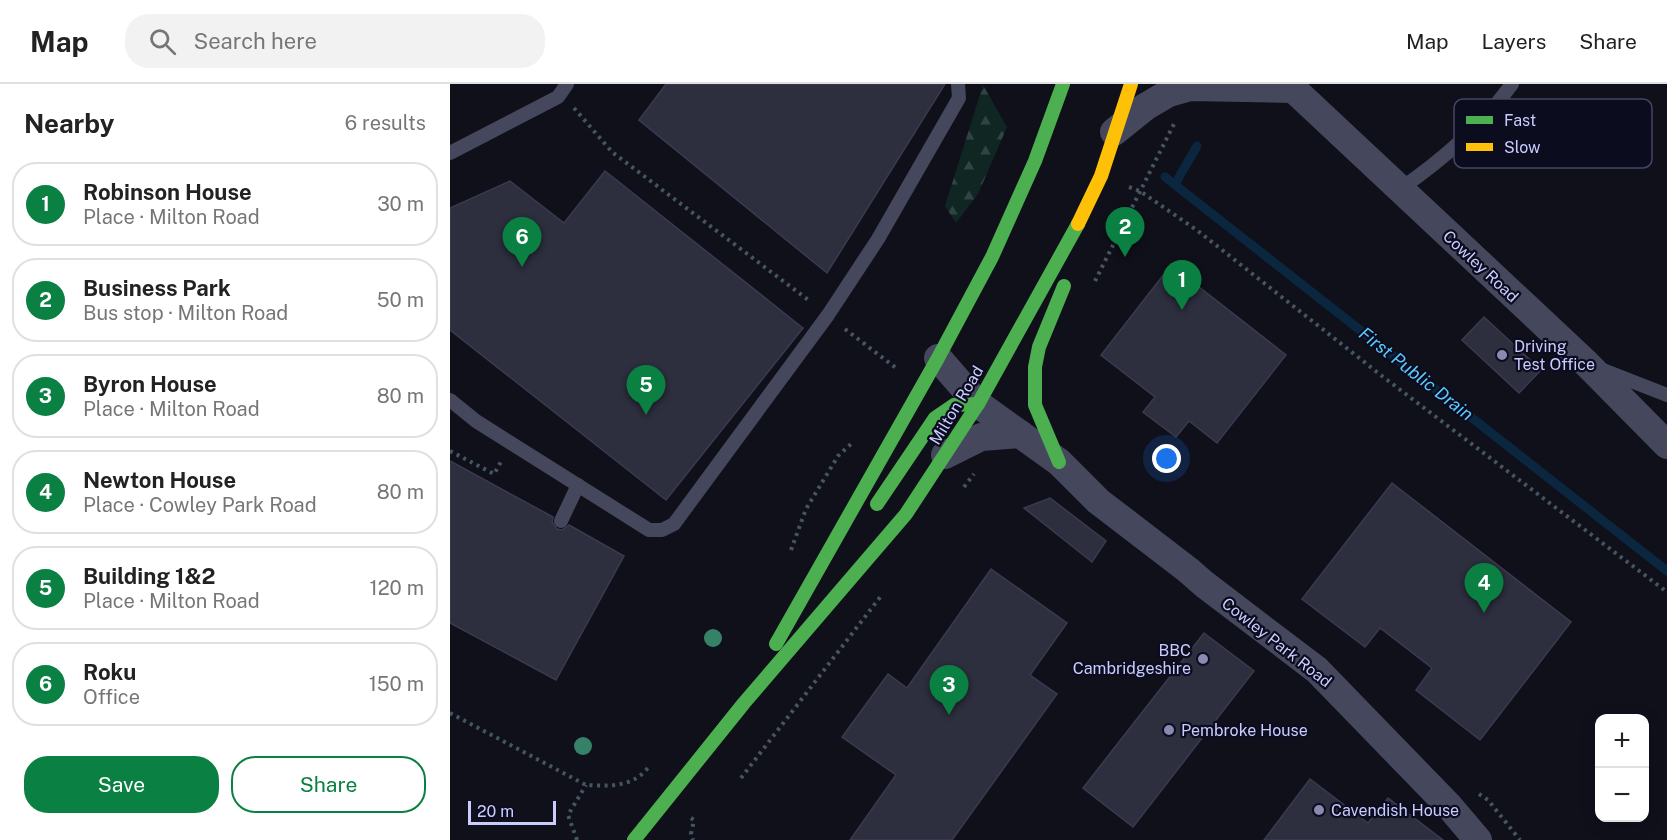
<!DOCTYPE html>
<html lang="en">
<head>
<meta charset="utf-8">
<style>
	:root { --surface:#fff; --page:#f2f2f2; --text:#222; --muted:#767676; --line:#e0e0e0; --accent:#0b8043 }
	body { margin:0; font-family:"Public Sans",sans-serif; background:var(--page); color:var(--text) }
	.controls { position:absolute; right:18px; bottom:18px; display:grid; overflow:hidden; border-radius:12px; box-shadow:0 3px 15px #0003 }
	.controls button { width:54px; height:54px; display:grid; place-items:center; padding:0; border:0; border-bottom:2px solid var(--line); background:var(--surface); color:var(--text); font:30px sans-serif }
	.scale { position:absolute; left:18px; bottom:15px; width:88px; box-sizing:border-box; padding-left:6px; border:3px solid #caccff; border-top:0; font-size:16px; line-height:21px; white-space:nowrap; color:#caccff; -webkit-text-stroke:4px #0c0c1f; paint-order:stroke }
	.you { position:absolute; left:717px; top:375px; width:21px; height:21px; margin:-15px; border:4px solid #fff; border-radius:50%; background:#1a73e8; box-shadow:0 0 0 9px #1a73e833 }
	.badge { display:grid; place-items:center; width:39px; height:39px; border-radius:50%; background:var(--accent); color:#fff; font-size:20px; font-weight:700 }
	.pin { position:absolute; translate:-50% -50px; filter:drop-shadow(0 2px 3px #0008) }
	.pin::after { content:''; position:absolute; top:32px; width:21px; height:18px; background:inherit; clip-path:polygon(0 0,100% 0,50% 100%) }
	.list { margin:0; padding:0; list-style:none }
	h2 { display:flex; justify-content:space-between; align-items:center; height:78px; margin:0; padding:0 24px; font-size:26px }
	h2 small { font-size:20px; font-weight:400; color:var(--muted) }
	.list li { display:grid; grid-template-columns:39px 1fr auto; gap:18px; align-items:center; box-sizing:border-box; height:84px; margin:0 12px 12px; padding:0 12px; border:2px solid var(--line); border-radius:24px }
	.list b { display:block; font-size:22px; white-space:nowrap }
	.list p { margin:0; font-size:20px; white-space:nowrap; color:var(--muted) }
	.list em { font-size:20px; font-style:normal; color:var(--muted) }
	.actions { display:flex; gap:12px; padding:18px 24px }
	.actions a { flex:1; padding:14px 0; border:2px solid var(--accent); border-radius:24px; text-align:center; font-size:21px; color:var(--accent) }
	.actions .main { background:var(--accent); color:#fff }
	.icon { flex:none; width:33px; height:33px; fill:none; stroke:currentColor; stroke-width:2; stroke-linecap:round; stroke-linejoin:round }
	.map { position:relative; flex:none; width:1217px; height:756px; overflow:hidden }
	header { display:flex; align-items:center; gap:36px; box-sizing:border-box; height:84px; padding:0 30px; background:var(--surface); border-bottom:2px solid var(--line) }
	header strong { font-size:28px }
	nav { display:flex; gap:33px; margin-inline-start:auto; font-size:21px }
	.search { width:420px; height:54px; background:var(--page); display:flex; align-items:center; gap:15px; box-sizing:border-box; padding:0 21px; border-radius:24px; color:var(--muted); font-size:22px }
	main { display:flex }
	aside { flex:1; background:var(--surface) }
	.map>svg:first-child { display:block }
	.forest { fill:url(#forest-firs) }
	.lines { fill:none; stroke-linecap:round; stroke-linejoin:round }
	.stream { stroke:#0b2740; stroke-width:9 }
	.building { fill:#2d2e3e; stroke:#3b3a50; stroke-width:1.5 }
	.path { stroke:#455660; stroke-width:4; stroke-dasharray:3 4.5; stroke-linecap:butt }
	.lane { stroke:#45475c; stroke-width:14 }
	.street { stroke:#45475c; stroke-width:28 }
	.fast { stroke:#4caf50; stroke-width:14 }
	.slow { stroke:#ffc107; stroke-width:14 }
	.tree { fill:#368269 }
	.poi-dot { fill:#898aaf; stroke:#0c0c1f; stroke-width:2 }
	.labels { text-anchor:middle; stroke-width:4.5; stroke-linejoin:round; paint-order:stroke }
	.street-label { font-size:16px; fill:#caccff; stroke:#0c0c1f }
	.poi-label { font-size:16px; fill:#caccff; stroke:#0c0c1f; text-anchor:start }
	.water-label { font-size:18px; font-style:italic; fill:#58caff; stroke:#0c0c1f }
	.key { fill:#0c0c1f; stroke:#454662; stroke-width:1.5 }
	.key-label { font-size:16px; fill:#caccff }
</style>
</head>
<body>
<header>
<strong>Map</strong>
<div class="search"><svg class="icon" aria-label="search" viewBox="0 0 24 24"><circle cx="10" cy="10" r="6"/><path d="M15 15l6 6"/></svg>Search here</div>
<nav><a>Map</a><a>Layers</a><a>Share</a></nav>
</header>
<main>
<aside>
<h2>Nearby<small>6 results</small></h2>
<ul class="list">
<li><span class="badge">1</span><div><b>Robinson House</b><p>Place · Milton Road</p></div><em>30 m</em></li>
<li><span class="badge">2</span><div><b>Business Park</b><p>Bus stop · Milton Road</p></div><em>50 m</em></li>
<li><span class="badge">3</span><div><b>Byron House</b><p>Place · Milton Road</p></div><em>80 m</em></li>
<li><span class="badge">4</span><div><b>Newton House</b><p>Place · Cowley Park Road</p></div><em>80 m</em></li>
<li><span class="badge">5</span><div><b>Building 1&amp;2</b><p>Place · Milton Road</p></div><em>120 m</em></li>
<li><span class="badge">6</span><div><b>Roku</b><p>Office</p></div><em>150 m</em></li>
</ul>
<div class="actions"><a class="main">Save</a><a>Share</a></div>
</aside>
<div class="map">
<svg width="1217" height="756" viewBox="0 0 1217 756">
	<defs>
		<pattern id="forest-firs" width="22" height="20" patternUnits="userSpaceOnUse" patternTransform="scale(1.5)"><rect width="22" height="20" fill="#0f2623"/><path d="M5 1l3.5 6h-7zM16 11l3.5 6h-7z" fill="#314444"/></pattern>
	</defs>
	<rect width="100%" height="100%" fill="#10101b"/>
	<!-- forest -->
	<path class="forest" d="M533,1l24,42 -29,67 -22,29 -11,-17z"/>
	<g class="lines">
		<!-- stream -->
		<g class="stream">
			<path d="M715,93l502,394"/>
			<path d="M725,100l22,-38"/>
		</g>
	</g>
	<!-- building -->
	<g class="building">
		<path d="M216,0h279l-118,189 -188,-153z"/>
		<path d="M155,87l198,157 -137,172 -216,-170v-122l60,-27 54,42z"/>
		<path d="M721,181l115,90 -69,88 -28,-22 -13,16 -33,-25 12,-15 -54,-42z"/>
		<path d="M1034,233l57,53 -22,23 -57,-53z"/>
		<path d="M0,377l103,56 -1,5 5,7 5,1 7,-5 55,31 -68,124 -106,-57z"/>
		<path d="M942,399l179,139 -91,118 -64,-50 16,-22 -52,-40 -15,19 -63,-48z"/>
		<path d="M600,414l56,43 -14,21 -68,-54z"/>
		<path d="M541,485l76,54 -37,52 27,19 -105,146h-102l46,-65 -54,-38 46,-63 19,14z"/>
		<path d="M754,549l50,38 -121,156 -50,-39z"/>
		<path d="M860,695l58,44 20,-25 55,42h-179z"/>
	</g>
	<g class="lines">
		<!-- path -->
		<g class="path">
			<path d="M124,24l38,44 199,150"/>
			<path d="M679,103l11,4 58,40 184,145 285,216"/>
			<path d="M645,197l79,-157"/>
			<path d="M395,245l51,39"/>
			<path d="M0,367l44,23 8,-14"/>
			<path d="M514,403l10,-13"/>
			<path d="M341,466l15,-41 32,-53 14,-13"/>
			<path d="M0,629l136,72c17,1 38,2 52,-8 4,-2 8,-7 11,-10"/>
			<path d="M291,694l140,-182"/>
			<path d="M1029,710l9,6 32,40"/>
			<path d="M241,734l3,2 -3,14 2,6"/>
			<path d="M127,756l-9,-25 18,-30"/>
		</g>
		<!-- lane -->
		<g class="lane">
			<path d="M0,69l108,-56 9,-13"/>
			<path d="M950,105c41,-28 82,-64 112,-105"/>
			<path d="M1153,286l64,25"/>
			<path d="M0,316l26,21 173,109h13l12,-6 154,-209 50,-76 81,-141 -1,-14"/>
			<path d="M111,437l17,-36"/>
		</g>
		<!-- street -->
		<g class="street">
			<path d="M838,0l299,280 80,81"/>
			<path d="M664,48l31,-25 24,-14 21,-6 103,2"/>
			<path d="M488,274l40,46 81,58 39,39 90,69 16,14 113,86 132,136 29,34"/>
			<path d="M495,371l36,-18 39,-3"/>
		</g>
		<!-- fast -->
		<g class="fast">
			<path d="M609,378l-24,-57v-38l4,-20 25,-61"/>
			<path d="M427,420l58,-86 19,-13 24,-1"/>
			<path d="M326,560l162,-286 54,-101 43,-96 28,-77"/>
			<path d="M184,756l110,-137 162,-189 72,-110 100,-180"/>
		</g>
		<!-- slow -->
		<path class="slow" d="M628,140l23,-48 30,-92"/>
	</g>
	<!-- trees -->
	<g class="tree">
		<circle cx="263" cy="554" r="9"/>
		<circle cx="133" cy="662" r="9"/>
	</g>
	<!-- markers -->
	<g class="poi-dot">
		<circle cx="1052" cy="271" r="6"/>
		<circle cx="753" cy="575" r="6"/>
		<circle cx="719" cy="646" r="6"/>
		<circle cx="869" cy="726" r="6"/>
	</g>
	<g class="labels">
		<!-- street labels -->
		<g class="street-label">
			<text transform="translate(1031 182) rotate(43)" y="6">Cowley Road</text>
			<text transform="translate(506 321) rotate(-59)" y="6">Milton Road</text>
			<text transform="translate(827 558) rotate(38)" y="6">Cowley Park Road</text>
		</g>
		<!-- poi labels -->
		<g class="poi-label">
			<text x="1064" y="268">Driving<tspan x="1064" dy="18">Test Office</tspan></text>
			<text x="741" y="572" text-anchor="end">BBC<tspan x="741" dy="18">Cambridgeshire</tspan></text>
			<text x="731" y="652">Pembroke House</text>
			<text x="881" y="732">Cavendish House</text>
		</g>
		<!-- water labels -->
		<g class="water-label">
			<text transform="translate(966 290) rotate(38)" y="6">First Public Drain</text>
		</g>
	</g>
	<!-- legend -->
	<rect x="1004" y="15" width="198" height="69" rx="9" class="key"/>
	<rect x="1016" y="32" width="27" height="8" fill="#4caf50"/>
	<rect x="1016" y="59" width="27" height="8" fill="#ffc107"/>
	<g class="key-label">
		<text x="1054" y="42">Fast</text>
		<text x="1054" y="69">Slow</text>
	</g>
</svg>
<div class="controls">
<button>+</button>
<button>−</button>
</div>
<div class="scale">20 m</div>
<div class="you"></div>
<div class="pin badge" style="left:732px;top:226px">1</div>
<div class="pin badge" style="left:675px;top:173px">2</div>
<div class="pin badge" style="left:499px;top:631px">3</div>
<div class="pin badge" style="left:1034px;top:529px">4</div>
<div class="pin badge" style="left:196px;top:331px">5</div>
<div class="pin badge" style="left:72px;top:183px">6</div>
</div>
</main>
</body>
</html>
